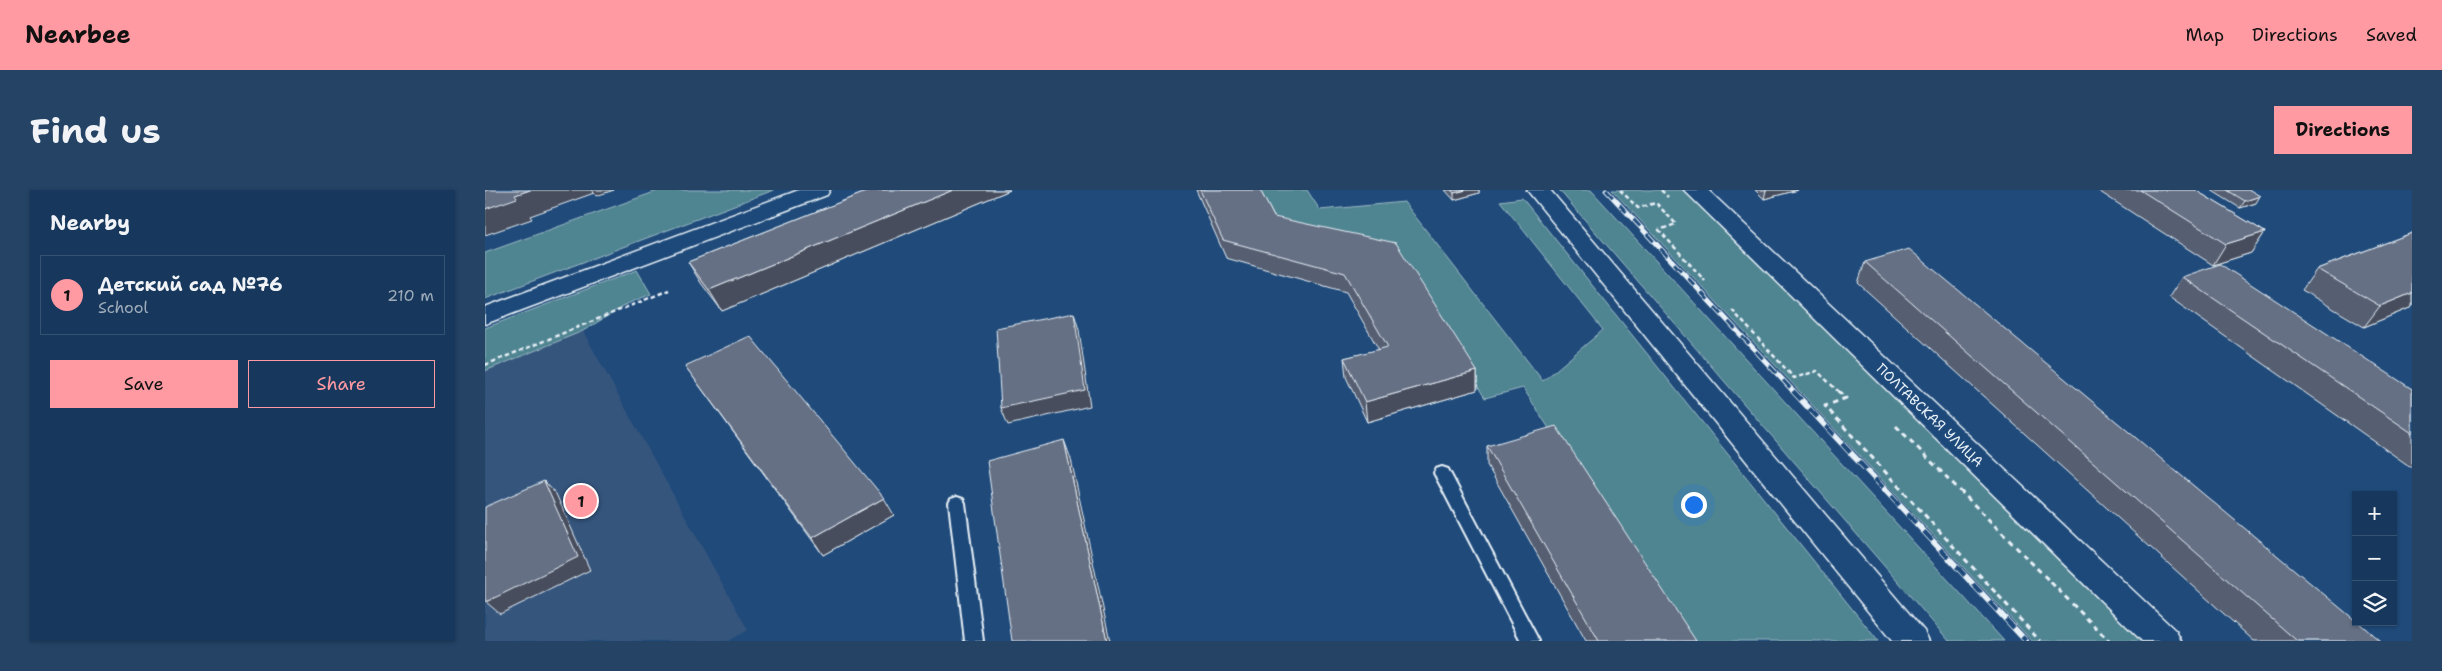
<!DOCTYPE html>
<html lang="en">
<head>
<meta charset="utf-8">
<style>
	:root { --surface:#17385c; --page:#244365; --text:#f1f3f6; --muted:#9eacbb; --line:#365272; --accent:#ff9aa2 }
	body { margin:0; font-family:"Shantell Sans",sans-serif; background:var(--page); color:var(--text) }
	.controls { position:absolute; right:15px; bottom:15px; display:grid; overflow:hidden; border-radius:0px; box-shadow:0 1px 4px #0004 }
	.controls button { width:45px; height:45px; display:grid; place-items:center; padding:0; border:0; border-bottom:1px solid var(--line); background:var(--surface); color:var(--text); font:25px sans-serif }
	.you { position:absolute; left:1208px; top:314px; width:18px; height:18px; margin:-12px; border:4px solid #fff; border-radius:50%; background:#1a73e8; box-shadow:0 0 0 8px #1a73e833 }
	.badge { display:grid; place-items:center; width:32px; height:32px; border-radius:50%; background:var(--accent); color:#111; font-size:16px; font-weight:700 }
	.pin { position:absolute; translate:-50% -50%; border:2px solid #fff; box-shadow:0 1px 5px #0006 }
	.list { margin:0; padding:0; list-style:none }
	h2 { display:flex; justify-content:space-between; align-items:center; height:65px; margin:0; padding:0 20px; font-size:21px }
	h2 small { font-size:16px; font-weight:400; color:var(--muted) }
	.list li { display:grid; grid-template-columns:32px 1fr auto; gap:15px; align-items:center; box-sizing:border-box; height:80px; margin:0 10px 10px; padding:0 10px; border:1px solid var(--line); border-radius:0px }
	.list b { display:block; font-size:19px; white-space:nowrap }
	.list p { margin:0; font-size:16px; white-space:nowrap; color:var(--muted) }
	.list em { font-size:16px; font-style:normal; color:var(--muted) }
	.actions { display:flex; gap:10px; padding:15px 20px }
	.actions a { flex:1; padding:11px 0; border:1px solid var(--accent); border-radius:0px; text-align:center; font-size:18px; color:var(--accent) }
	.actions .main { background:var(--accent); color:#111 }
	.icon { flex:none; width:28px; height:28px; fill:none; stroke:currentColor; stroke-width:2; stroke-linecap:round; stroke-linejoin:round }
	.map { position:relative; flex:none; width:1927px; height:451px; overflow:hidden; border-radius:0px }
	header { display:flex; align-items:center; gap:30px; box-sizing:border-box; height:70px; padding:0 25px; background:var(--accent); color:#111 }
	header strong { font-size:24px }
	nav { display:flex; gap:28px; margin-inline-start:auto; font-size:18px }
	.intro { display:flex; align-items:center; justify-content:space-between; box-sizing:border-box; height:120px; padding:0 30px }
	h1 { margin:0; font-size:35px }
	.button { padding:12px 22px; border-radius:0px; background:var(--accent); color:#111; font-size:18px; font-weight:700 }
	main { display:flex; gap:30px; padding:0 30px }
	aside { flex:1; background:var(--surface); border-radius:0px; box-shadow:0 1px 4px #0004 }
	.map>svg:first-child { display:block }
	.built { fill:#34557d }
	.green { fill:#508491; stroke:#9cbac4 }
	.lines { fill:none; stroke-linecap:round; stroke-linejoin:round }
	.lane-casing { stroke:#e8f1f8; stroke-width:4 }
	.secondary-casing { stroke:#e8f1f8; stroke-width:3 }
	.path-far1 { stroke:#e8f1f8; stroke-width:2.5; stroke-dasharray:4.5 3; stroke-linecap:butt }
	.path { stroke:#e8f1f8; stroke-width:3; stroke-dasharray:5.5 4.5; stroke-linecap:butt }
	.lane { fill:#1f4a7a; fill-rule:evenodd }
	.secondary { fill:#1f4a7a; fill-rule:evenodd }
	.rail-far1-casing { stroke:#e8f1f8; stroke-width:5 }
	.rail-casing { stroke:#e8f1f8; stroke-width:6 }
	.rail-far1 { stroke:#1f4a7a; stroke-width:3; stroke-dasharray:10; stroke-linecap:butt }
	.rail { stroke:#1f4a7a; stroke-width:4.5; stroke-dasharray:12; stroke-linecap:butt }
	.wall { fill:#575f72; stroke:#e8f1f8 }
	.shaded-wall { fill:#474e5d; stroke:#e8f1f8 }
	.building { fill:#656f85; stroke:#e8f1f8 }
	.labels { text-anchor:middle; stroke-width:4; stroke-linejoin:round; paint-order:stroke }
	.street-label { font-size:14px; fill:#e8f1f8; stroke:#1f4a7a }
</style>
</head>
<body>
<header>
<strong>Nearbee</strong>
<nav><a>Map</a><a>Directions</a><a>Saved</a></nav>
</header>
<div class="intro"><h1>Find us</h1><a class="button">Directions</a></div>
<main>
<aside>
<h2>Nearby<small></small></h2>
<ul class="list">
<li><span class="badge">1</span><div><b>Детский сад №76</b><p>School</p></div><em>210 m</em></li>
</ul>
<div class="actions"><a class="main">Save</a><a>Share</a></div>
</aside>
<div class="map">
<svg width="1927" height="451" viewBox="0 0 1927 451">
	<rect width="100%" height="100%" fill="#1f4a7a"/>
	<filter id="ink" filterUnits="userSpaceOnUse"><feTurbulence type="fractalNoise" baseFrequency=".02" numOctaves="2"/><feDisplacementMap in="SourceGraphic" scale="10" xChannelSelector="R" yChannelSelector="G"/><feConvolveMatrix kernelMatrix="1 2 1 2 8 2 1 2 1" color-interpolation-filters="sRGB"/></filter>
	<g filter="url(#ink)">
		<!-- built -->
		<path class="built" d="M98,141l165,299 -20,11h-243v-270z"/>
		<!-- green -->
		<g class="green">
			<path d="M175,0h114l-289,109v-46z"/>
			<path d="M772,0h50l13,20 84,-8 139,179 60,-51 -103,-129 22,-3 356,443h-192l-163,-253 -38,10 -85,-137 -121,-26z"/>
			<path d="M1074,0h32l413,451h-55z"/>
			<path d="M1127,0h72l459,451h-111z"/>
			<path d="M152,80l14,24 -24,10 -44,27 -98,40v-43z"/>
		</g>
		<g class="lines">
			<!-- lane casing -->
			<g class="lane-casing">
				<g id="lane">
					<path d="M957,277l6,2 91,172h-18l-87,-168 2,-4z"/>
					<path d="M472,307l6,2 2,4 18,138h-18l-16,-138 2,-4z"/>
				</g>
			</g>
			<!-- secondary casing -->
			<g class="secondary-casing">
				<g id="secondary">
					<path d="M314,0h31l-3,5 -342,129v-17z"/>
					<path d="M1042,0h23l374,441 5,10h-37z"/>
					<path d="M1199,0h24l468,441 5,10h-39z"/>
				</g>
			</g>
			<!-- path-far1 -->
			<g class="path-far1">
				<path d="M1135,0l18,18 18,-5 20,21 -17,6 46,51"/>
				<path d="M1176,0l7,7"/>
				<path d="M1247,120l62,68 23,-7 22,21"/>
				<path d="M0,175l184,-75"/>
			</g>
			<!-- path -->
			<g class="path">
				<path d="M1353,201l8,7 -21,8 215,235"/>
				<path d="M1411,236l213,215"/>
			</g>
			<!-- lane -->
			<use href="#lane" class="lane"/>
			<!-- secondary -->
			<use href="#secondary" class="secondary"/>
			<!-- rail-far1 casing -->
			<g class="rail-far1-casing">
				<path id="rail-far1" d="M1121,0l188,202"/>
			</g>
			<!-- rail casing -->
			<g class="rail-casing">
				<path id="rail" d="M1308,201l233,250"/>
			</g>
			<!-- rail-far1 -->
			<use href="#rail-far1" class="rail-far1"/>
			<!-- rail -->
			<use href="#rail" class="rail"/>
		</g>
		<!-- wall -->
		<g class="wall">
			<path d="M386,0h139l-288,121 -21,-28 -13,-21z"/>
			<path d="M711,0h64l14,27 203,154v19l-110,32 -21,-45 -2,-19 35,-8 -33,-58 -120,-34z"/>
			<path d="M960,0h34v3l-25,7z"/>
			<path d="M1270,0h43l-34,9z"/>
			<path d="M1612,0h98l70,42 -14,21 -38,12z"/>
			<path d="M1726,0h39l6,13 -16,5z"/>
			<path d="M1927,43v74l-48,20 -62,-37 15,-21z"/>
			<path d="M1380,72l515,379h-126l-396,-358z"/>
			<path d="M1697,87l230,112v79l-243,-171z"/>
			<path d="M200,176l209,149 -71,40z"/>
			<path d="M1002,256l209,195h-110l-99,-176z"/>
		</g>
		<!-- shaded-wall -->
		<g class="shaded-wall">
			<path d="M45,0h62l2,3 -64,23 2,3 -47,16v-26l30,-14z"/>
			<path d="M107,0h22l-18,6z"/>
			<path d="M468,0h57l-288,121 -13,-21z"/>
			<path d="M981,0h13v3l-25,7v-7z"/>
			<path d="M1281,0h32l-34,9z"/>
			<path d="M1775,6l-4,7 -16,5 5,-7z"/>
			<path d="M1780,42l-14,21 -38,12 13,-21z"/>
			<path d="M1927,103v14l-48,20 16,-21z"/>
			<path d="M589,123l5,17 11,76 -82,19 -7,-17z"/>
			<path d="M992,181v19l-110,32 -2,-20z"/>
			<path d="M579,250l7,19 39,182h-3z"/>
			<path d="M59,291l12,13 34,76 -90,44 -14,-12z"/>
			<path d="M399,308l10,17 -71,40 -11,-17z"/>
		</g>
		<!-- building -->
		<g class="building">
			<path d="M0,0h45l-15,5 2,3 -32,11z"/>
			<path d="M386,0h82l-244,100 -21,-28z"/>
			<path d="M715,0h60l14,27 122,26 81,128 -112,31 -21,-44 44,-11 -43,-74 -122,-33z"/>
			<path d="M966,0h15l-12,3z"/>
			<path d="M1655,0h55l70,42 -39,12z"/>
			<path d="M1742,0h23l10,6 -15,5z"/>
			<path d="M1927,43v60l-32,13 -63,-37z"/>
			<path d="M1424,59l447,372v1h2l22,19h-83l-432,-379z"/>
			<path d="M1735,74l192,125v44l-230,-156z"/>
			<path d="M589,123l11,77 -84,18 -5,-80z"/>
			<path d="M265,146l134,162 -72,40 -127,-172z"/>
			<path d="M1071,236l140,215h-97l-112,-195z"/>
			<path d="M579,250l43,201h-95l-25,-180z"/>
			<path d="M59,291l34,76 -92,45 -1,-4v-91z"/>
		</g>
	</g>
	<g class="labels">
		<!-- street labels -->
		<g class="street-label">
			<text transform="translate(1445 225) rotate(44)" y="5">ПОЛТАВСКАЯ УЛИЦА</text>
		</g>
	</g>
</svg>
<div class="controls">
<button>+</button>
<button>−</button>
<button><svg class="icon" aria-label="layers" viewBox="0 0 24 24"><path d="M12 4l9 5-9 5-9-5zM3 14l9 5 9-5"/></svg></button>
</div>
<div class="you"></div>
<div class="pin badge" style="left:96px;top:311px">1</div>
</div>
</main>
</body>
</html>
